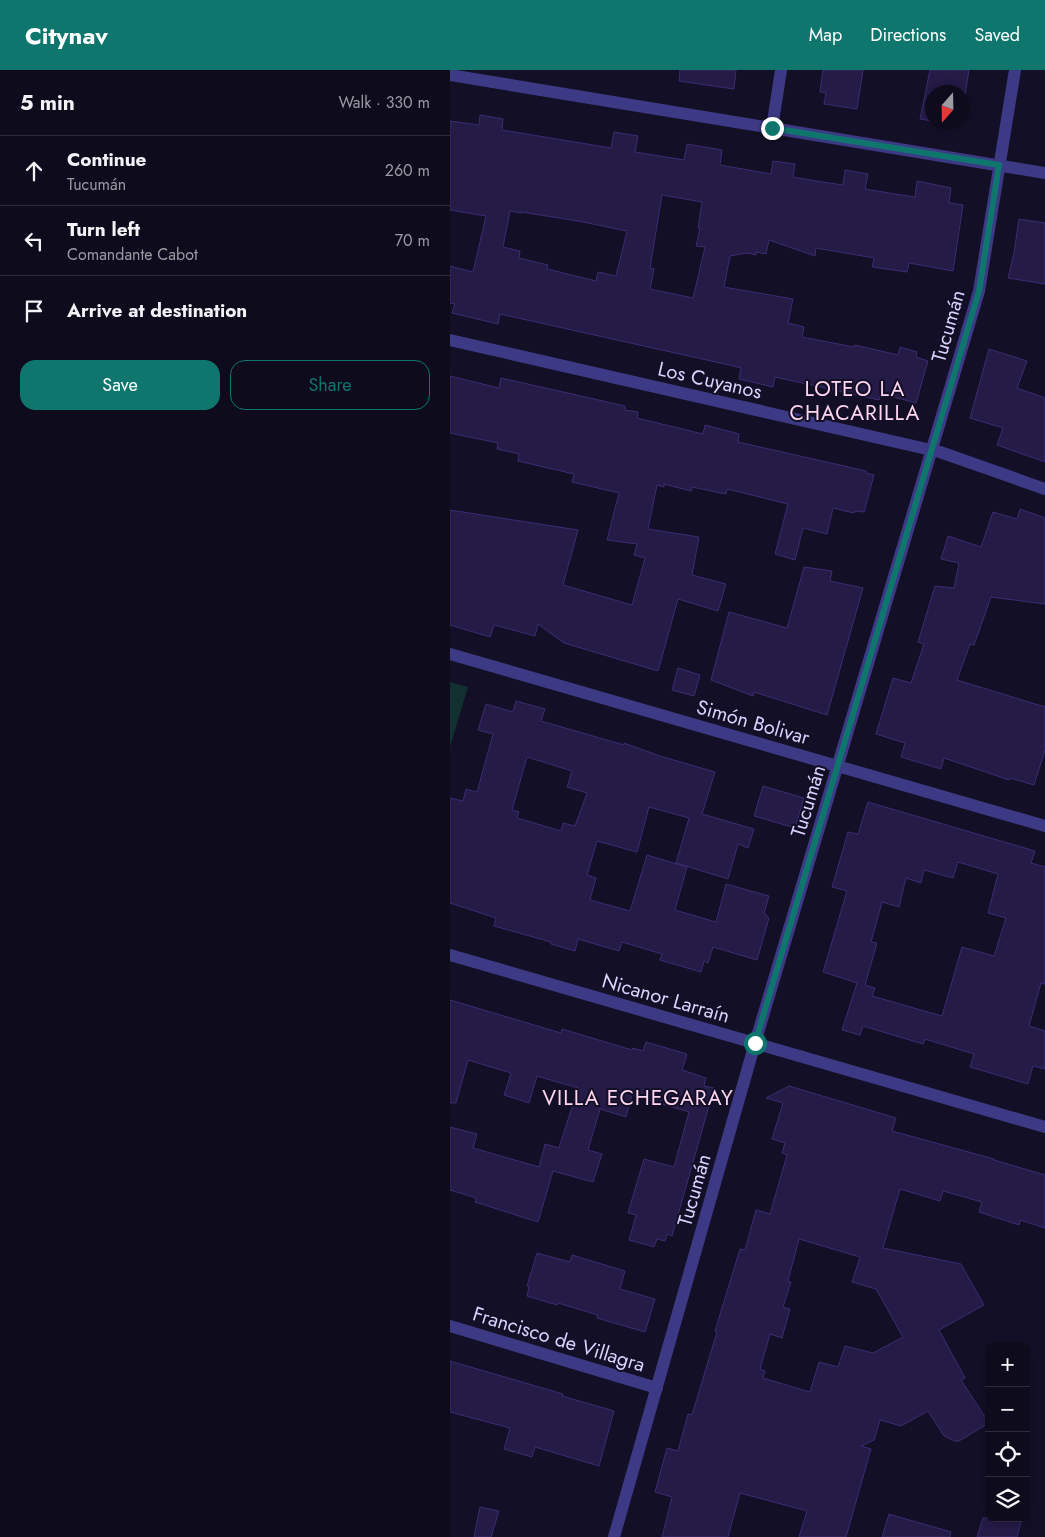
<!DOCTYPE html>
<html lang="en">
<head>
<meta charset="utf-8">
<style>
	:root { --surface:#0e0b1c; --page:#1c1929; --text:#f1f3f6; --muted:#9b9ba3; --line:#2e2b3b; --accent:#0f766e }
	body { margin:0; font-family:Jost,sans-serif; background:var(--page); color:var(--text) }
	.controls { position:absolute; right:15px; bottom:15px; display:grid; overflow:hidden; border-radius:10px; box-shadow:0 2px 8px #0003 }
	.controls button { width:45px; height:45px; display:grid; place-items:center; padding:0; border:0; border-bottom:1px solid var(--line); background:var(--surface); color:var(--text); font:25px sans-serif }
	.compass { position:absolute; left:475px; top:15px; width:45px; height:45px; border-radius:50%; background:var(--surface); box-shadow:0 2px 8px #0003; rotate:200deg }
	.stop { position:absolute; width:15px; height:15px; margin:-11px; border:4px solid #0f766e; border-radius:50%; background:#fff }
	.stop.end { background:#0f766e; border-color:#fff; box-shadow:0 1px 5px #0008 }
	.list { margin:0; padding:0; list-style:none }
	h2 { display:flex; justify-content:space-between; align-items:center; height:65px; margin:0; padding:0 20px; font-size:21px }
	h2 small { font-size:16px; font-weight:400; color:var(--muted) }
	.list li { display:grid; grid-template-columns:32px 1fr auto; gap:15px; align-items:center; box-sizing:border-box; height:70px; padding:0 20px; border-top:1px solid var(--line) }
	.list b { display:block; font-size:19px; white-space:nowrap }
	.list p { margin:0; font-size:16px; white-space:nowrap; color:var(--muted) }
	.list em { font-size:16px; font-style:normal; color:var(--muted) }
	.actions { display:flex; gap:10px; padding:15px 20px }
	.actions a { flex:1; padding:11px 0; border:1px solid var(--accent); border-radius:15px; text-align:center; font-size:18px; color:var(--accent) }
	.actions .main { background:var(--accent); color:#fff }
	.icon { flex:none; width:28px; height:28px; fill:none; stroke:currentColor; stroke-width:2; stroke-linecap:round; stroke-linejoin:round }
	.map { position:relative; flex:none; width:595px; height:1467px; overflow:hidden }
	header { display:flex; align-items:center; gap:30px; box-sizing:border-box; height:70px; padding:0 25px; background:var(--accent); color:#fff }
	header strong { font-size:24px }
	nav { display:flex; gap:28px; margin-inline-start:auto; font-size:18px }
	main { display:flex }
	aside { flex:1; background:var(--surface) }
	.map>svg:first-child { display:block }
	.green { fill:#12302f }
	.building { fill:#241b47; stroke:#3b2d73; fill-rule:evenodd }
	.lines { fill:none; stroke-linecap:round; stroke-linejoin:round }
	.minor { stroke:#3d3a85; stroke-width:12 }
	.route { stroke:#0f766e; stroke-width:6 }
	.labels { text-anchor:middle; stroke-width:4; stroke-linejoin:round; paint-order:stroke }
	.street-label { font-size:20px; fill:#d9d4ff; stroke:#130f26 }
	.neighbourhood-label { font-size:21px; letter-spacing:1px; fill:#ffd6f0; stroke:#130f26 }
</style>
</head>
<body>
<header>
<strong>Citynav</strong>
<nav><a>Map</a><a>Directions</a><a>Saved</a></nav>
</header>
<main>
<aside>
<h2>5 min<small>Walk · 330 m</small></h2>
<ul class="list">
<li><svg class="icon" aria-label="ahead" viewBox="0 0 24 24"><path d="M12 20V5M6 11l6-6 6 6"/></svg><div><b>Continue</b><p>Tucumán</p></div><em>260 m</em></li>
<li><svg class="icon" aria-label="left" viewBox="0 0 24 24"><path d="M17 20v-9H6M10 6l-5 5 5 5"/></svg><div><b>Turn left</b><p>Comandante Cabot</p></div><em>70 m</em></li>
<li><svg class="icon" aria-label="arrive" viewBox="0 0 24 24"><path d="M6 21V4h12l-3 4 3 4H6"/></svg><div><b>Arrive at destination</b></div></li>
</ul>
<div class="actions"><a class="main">Save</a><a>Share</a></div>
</aside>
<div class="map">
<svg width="595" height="1467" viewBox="0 0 595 1467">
	<rect width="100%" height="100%" fill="#130f26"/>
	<!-- green -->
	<path class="green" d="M0,612l18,5 -18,60z"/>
	<!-- building -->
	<g class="building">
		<path d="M230,0h56l-2,19 -55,-8z"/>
		<path d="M373,0h40l-6,39 -33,-5 2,-11 -6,-1z"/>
		<path d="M480,0h39l-7,45v-23h-30v29l-12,-2z"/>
		<path d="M30,45l23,4 -1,11 109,18 3,-16 24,4 -3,16 37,6 12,2 3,-16 35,6 -2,15 51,9 2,-13 22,3 -2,13 23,4 27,4 2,-15 23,4 -3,15 30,5 20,3 2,-16 34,7 -2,15 14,2 -10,66 -44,-8 -2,9 -35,-5 2,-9 -58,-10 -1,8 -46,-16 -3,14 -10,-2v3l-9,-2 -17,3 -6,31 69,12 -5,24 16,4 -2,10 52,10 1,-2 43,10 2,-8 17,5 -1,5 12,4 -12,42 -36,-10 -1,7 -104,-23 -2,10 -34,-8 2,-11 -12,-3 -229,-51 -2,10 -46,-11 3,-9 -5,-1v-37l23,6 13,-56 -36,-6v-89l29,4zM212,125l40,7 -4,26h2l-4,18 9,1 -12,51 -43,-9 4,-20 -4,-1zM60,141l11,2v-1l57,9 49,10 -11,45 -18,-4 -2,9 -49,-12 1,-4 -29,-7 1,-7 -17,-4z"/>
		<path d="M569,149l26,4v61l-37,-6 6,-25z"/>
		<path d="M539,279l38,12 -10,27 28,10v64l-48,-17 6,-17 -33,-10z"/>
		<path d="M0,306l49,12 2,-10 124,28v4l13,2 -1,6 66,16 2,-9 34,9 -1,8 128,29v2l8,2 -10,37 -8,-1 -2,2 -21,-5 -6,26 -24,-6 -8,32 -20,-6 13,-50 -61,-15 -1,5 -34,-7 -1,4 -27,-7v3l-7,-2 -9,44 51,8 -7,38 34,9 -8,27 -40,-12 -20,72 -94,-28 -26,-19 -3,12 -41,-11 -4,12 -40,-12v-115l128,20 -15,55 69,20 13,-47 -11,-3 3,-11 -30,-4 12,-47 -47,-11 2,-8 -56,-13 1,-7 -22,-5 1,-6 -48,-10z"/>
		<path d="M570,439l25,9v86l-54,-7 -17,48 -4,-1 -13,36 88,27v43l-11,35 -24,-7 -1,2 -65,-22 -3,11 -40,-12 4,-14 -29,-9 17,-56 18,5 13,-39 -6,-2 17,-56 19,2 5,-25 -18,-4 7,-23 33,11 12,-35 24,7z"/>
		<path d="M354,497l28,4 -2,10 33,7 -36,127 -73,-23 -1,4 -42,-16 18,-68 58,16z"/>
		<path d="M228,598l22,7 -6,21 -22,-6z"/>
		<path d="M66,631l29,8 -4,12 83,24v-2l36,13 55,16 -13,42 52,15 -6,19 -10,-4 -10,35 -52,-16 13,-45 -40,-11 -12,45 -40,-11 -10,34 9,3 -6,22 40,11 17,-56 40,12 -12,43 41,12 10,-38 43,12 -5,17 5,5 -12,42 -44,-13 -5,16 -4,-2 -3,11 -41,-12 2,-6 -40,-12 -3,9 -41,-12 -3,12 -24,-7v-2l-57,-16 2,-8 -46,-15v-105l13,3 3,-12 11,3 16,-58 -15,-4 8,-26 27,8zM77,687l45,14 -5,16 20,6 -12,33 -12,-3 -2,8 -44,-13 2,-6 -7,-2z"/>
		<path d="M313,716l41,12 -9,30 -41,-12z"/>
		<path d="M418,732l167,49 -4,12 14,4v117l-4,-1 -12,43 16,5v38l-12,-3 -5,18 -58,-17 4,-13 -49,-15 -2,5 -60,-18 -3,9 -18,-5 15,-47 -34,-11 24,-81 -15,-4 16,-55 10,2zM508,792l40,12 -10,39 18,5 -12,38 -32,-9 -20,69 -70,-20 3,-8 -10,-3 12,-42 -6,-1 11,-40 17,5 7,-29 15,5 3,-13 29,8z"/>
		<path d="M0,930l111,33 1,-4 70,21 1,-2 10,3 3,-9 41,12 -5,16 24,8 -2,8 10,2 -42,148 -5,-2 -2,7 -8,-2 -3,8 -25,-7 7,-25 -8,-2 16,-54 30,8 15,-55 -57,-17 -6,22 -26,-8 -12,41 14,4 -9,28 -40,-11 -15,51 -63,-20 1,-4 -26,-8v-63l27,7 -4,14 66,19 6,-23 14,4 19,-60 -41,-12 -8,27 -25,-8 7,-22 -43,-13 -12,43h-6z"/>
		<path d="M339,1016l107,32 -4,13 102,28v1l51,15v53l-25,-8 -1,5 -40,-13 3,-10 -39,-11 -3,10 -40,-12 -17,59 78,16 23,41 -45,25 26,48 -4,2 28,43 -30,18h-4l-11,-5 -16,-25 -27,15 -21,-6 -6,20 -13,6 10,3 -25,88h-47l8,-26 -67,-18 -12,44h-66l10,-40 -17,-5 12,-44 11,3 10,-37 4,1 25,-83 -2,-1 25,-82 5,1 11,-40 14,4 17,-59 -5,-2 3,-10 -13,-4 11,-36 -17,-5zM349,1169l61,18 -8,25 24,7 27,48 -30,16 -28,-7 -7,21 -19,-5 -9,30 -47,-14 2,-7 -5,-2 10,-35 12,4 8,-29 -7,-2 8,-25 -3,-1z"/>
		<path d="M87,1183l33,9 2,-7 53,16 -5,18 35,10 -10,33 -48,-14 1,-3 -40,-12 -1,2 -30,-9 2,-9 -2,-1z"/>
		<path d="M0,1291l113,33 -1,2 52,15 -15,55 -64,-19 -3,10 -28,-8 6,-21 -60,-16z"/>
		<path d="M30,1437l19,4 -8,26h-17z"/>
		<path d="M439,1444l62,18 -1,5h-68z"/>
		<path d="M533,1448h39l-5,19h-40z"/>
	</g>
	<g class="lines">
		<!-- minor -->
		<g class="minor">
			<path d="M0,5l595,98"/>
			<path d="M322,58l9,-58"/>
			<path d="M0,270l490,112 105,37"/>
			<path d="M0,584l595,172"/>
			<path d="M0,885l595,172"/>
			<path d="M0,1256l207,62"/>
			<path d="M164,1467l141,-494 224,-752 36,-221"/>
		</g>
	</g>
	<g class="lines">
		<!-- route -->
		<path class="route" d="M305,973l224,-752 20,-126 -227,-37"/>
	</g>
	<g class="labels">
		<!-- street labels -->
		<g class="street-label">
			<text transform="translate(498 256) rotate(-74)" y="7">Tucumán</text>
			<text transform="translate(260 310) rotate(13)" y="7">Los Cuyanos</text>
			<text transform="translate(303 652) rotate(16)" y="7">Simón Bolivar</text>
			<text transform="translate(358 731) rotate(-73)" y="7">Tucumán</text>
			<text transform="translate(216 928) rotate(16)" y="7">Nicanor Larraín</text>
			<text transform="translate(244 1120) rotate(-74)" y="7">Tucumán</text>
			<text transform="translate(109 1269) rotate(17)" y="7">Francisco de Villagra</text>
		</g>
		<!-- neighbourhood labels -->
		<g class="neighbourhood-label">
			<text x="405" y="326">LOTEO LA<tspan x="405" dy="24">CHACARILLA</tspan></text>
			<text x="188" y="1035">VILLA ECHEGARAY</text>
		</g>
	</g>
</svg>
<div class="controls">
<button>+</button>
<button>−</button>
<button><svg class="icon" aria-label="locate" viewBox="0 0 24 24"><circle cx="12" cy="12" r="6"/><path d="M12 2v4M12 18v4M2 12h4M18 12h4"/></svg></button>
<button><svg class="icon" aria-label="layers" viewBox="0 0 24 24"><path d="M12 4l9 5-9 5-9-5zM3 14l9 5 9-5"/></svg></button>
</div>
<svg class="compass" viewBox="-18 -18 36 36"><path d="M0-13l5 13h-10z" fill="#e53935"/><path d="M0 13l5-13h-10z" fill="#9b9ba3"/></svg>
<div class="stop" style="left:305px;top:973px"></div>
<div class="stop end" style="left:322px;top:58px"></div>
</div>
</main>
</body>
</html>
